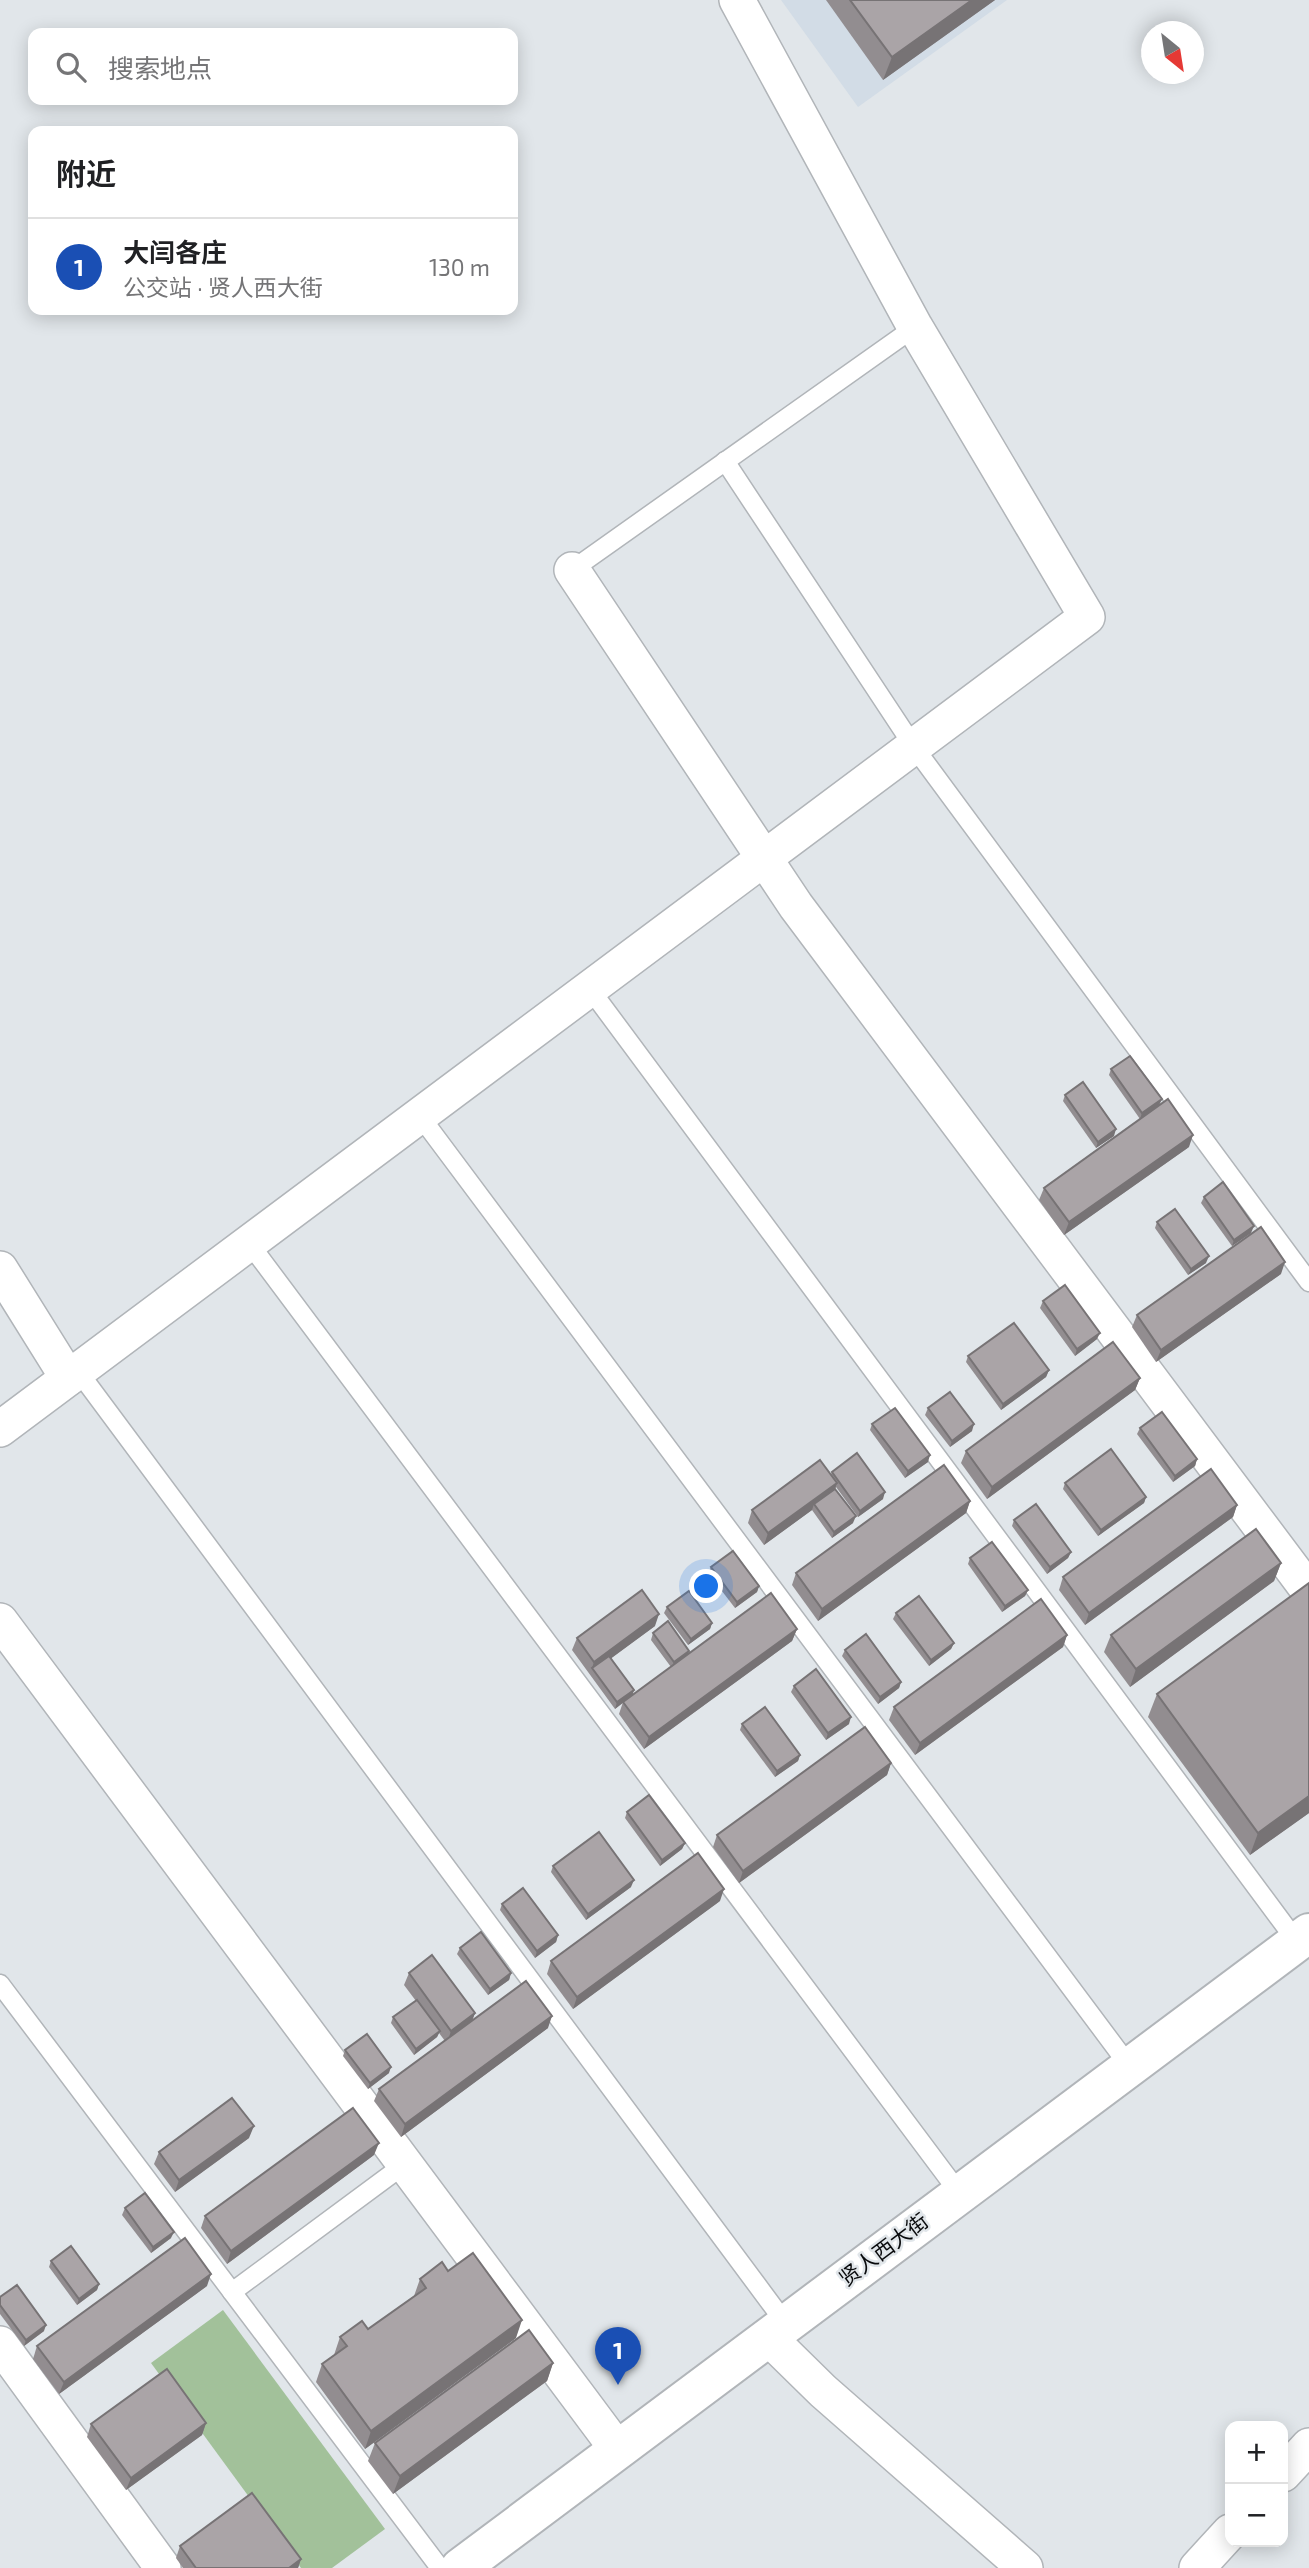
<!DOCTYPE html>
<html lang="zh">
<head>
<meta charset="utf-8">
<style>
	:root { --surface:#fff; --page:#f6f6f6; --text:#202124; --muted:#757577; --line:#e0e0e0; --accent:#726734 }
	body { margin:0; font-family:"Exo 2","Noto Sans SC",sans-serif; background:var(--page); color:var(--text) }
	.controls { position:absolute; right:21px; bottom:21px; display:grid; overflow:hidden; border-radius:14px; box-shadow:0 4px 18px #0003 }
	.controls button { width:63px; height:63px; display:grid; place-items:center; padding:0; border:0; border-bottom:2px solid var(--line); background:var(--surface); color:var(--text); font:35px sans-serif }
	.compass { position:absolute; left:1141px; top:21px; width:63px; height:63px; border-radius:50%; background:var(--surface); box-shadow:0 4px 18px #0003; rotate:150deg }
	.you { position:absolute; left:707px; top:1587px; width:24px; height:24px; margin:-18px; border:5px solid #fff; border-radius:50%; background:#1a73e8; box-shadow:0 0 0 10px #1a73e833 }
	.badge { display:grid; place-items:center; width:46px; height:46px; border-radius:50%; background:var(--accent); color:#fff; font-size:23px; font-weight:700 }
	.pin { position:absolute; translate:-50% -58px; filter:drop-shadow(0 2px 4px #0008) }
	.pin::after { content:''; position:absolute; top:37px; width:24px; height:21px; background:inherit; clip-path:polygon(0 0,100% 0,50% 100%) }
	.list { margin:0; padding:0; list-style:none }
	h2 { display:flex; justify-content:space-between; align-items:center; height:91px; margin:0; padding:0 28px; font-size:30px }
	h2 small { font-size:23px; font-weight:400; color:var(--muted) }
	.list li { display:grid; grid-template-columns:46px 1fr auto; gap:21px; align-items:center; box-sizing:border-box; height:98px; padding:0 28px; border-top:2px solid var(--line) }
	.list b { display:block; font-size:26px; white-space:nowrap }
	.list p { margin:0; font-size:23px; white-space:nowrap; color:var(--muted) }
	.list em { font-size:23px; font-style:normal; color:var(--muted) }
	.icon { flex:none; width:38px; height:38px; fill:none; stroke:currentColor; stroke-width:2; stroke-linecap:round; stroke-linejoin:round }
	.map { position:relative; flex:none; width:1309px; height:2568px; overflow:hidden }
	.search { position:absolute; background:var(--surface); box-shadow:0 4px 18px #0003; left:28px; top:28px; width:490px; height:77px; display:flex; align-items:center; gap:18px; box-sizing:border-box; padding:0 24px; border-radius:14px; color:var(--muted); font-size:26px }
	.panel { position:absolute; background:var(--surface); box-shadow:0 4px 18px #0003; left:28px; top:126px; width:490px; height:189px; border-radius:14px }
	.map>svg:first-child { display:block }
	.built { fill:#d2dce6 }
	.green { fill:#a2c19a }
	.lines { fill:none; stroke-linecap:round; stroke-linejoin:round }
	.service-casing { stroke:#b1b5b9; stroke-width:21 }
	.minor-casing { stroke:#b1b5b9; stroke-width:38 }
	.tertiary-casing { stroke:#b1b5b9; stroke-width:42 }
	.service { stroke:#fff; stroke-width:18 }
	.minor { stroke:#fff; stroke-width:35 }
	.tertiary { stroke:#fff; stroke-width:38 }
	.wall { fill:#928d90 }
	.shaded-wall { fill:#777375 }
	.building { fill:#aaa4a7; stroke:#777375; stroke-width:2 }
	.labels { text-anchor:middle; stroke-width:5; stroke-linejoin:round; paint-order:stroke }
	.street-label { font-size:21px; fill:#0a0b0d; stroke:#e1e6ea }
</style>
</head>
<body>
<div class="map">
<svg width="1309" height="2568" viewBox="0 0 1309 2568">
	<rect width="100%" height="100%" fill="#e1e6ea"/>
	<!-- built -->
	<path class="built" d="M781,0h226l-149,107z"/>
	<!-- green -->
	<path class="green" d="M223,2310l162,219 -53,39h-31l-150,-205z"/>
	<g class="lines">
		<!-- service casing -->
		<g class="service-casing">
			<g id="service">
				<path d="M725,461l189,286 395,535"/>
				<path d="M572,570l343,-243"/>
				<path d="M590,989l707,953"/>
				<path d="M420,1116l710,951"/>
				<path d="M249,1243l711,951"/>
				<path d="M78,1371l708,953"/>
				<path d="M0,1984l440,584"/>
				<path d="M232,2292l173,-128"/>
			</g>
		</g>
		<!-- minor casing -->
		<g class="minor-casing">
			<g id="minor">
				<path d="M572,570l224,336 513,685"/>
				<path d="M0,1269l68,109"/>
				<path d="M0,1429l1087,-812 -172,-290 -178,-327"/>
				<path d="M0,1621l618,829"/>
				<path d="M768,2337l55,54 202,177"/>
				<path d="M0,2344l163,224"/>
				<path d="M1283,2474l26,-28"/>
				<path d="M1197,2568l33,-36"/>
			</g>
		</g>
		<!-- tertiary casing -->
		<g class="tertiary-casing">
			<path id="tertiary" d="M460,2568l849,-635"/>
		</g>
		<!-- service -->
		<use href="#service" class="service"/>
		<!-- minor -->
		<use href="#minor" class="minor"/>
		<!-- tertiary -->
		<use href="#tertiary" class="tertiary"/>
	</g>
	<!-- wall -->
	<g class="wall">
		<path d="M826,0h169l-112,80z"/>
		<path d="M1111,1069l51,30 -3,6 -19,14 -31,-44z"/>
		<path d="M1065,1095l49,41 -18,12 -33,-47z"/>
		<path d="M1189,1147l-125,88 -25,-35 5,-12z"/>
		<path d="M1204,1197l47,36 -19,13 -31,-43z"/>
		<path d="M1157,1222l49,41 -18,12 -33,-47z"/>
		<path d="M1281,1274l-125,88 -24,-35 5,-12z"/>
		<path d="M1043,1301l54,38 -22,17 -35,-48z"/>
		<path d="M968,1356l81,14 -3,7 -45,33 -35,-48z"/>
		<path d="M1140,1378l-5,12 -148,109 -26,-36 5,-12z"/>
		<path d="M928,1408l44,23 -22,16 -25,-32z"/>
		<path d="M872,1424l56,38 -23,16 -35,-48z"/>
		<path d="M1140,1428l57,31 -2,7 -22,16 -36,-48z"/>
		<path d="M832,1472l51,27 -25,18 -22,-30 -1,2 18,34 -21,15 -20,-28 -48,35 -16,-22 4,-13 79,-36z"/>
		<path d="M1065,1483l81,14 -2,6 -46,33 -35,-47z"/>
		<path d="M970,1501l-4,12 -148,108 -26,-36 4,-12z"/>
		<path d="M1237,1505l-4,12 -148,108 -26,-35 4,-13z"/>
		<path d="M1014,1520l57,32 -3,6 -21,16 -35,-48z"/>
		<path d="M970,1558l58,32 -3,6 -23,16 -34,-48z"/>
		<path d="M1281,1563l-7,18 -144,106 -26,-35 7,-17z"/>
		<path d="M711,1567l48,19 -2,6 -22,16 -27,-35z"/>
		<path d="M1309,1583v230l-59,42 -102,-138 9,-23z"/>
		<path d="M667,1607l45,16 -2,6 -22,16 -24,-32z"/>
		<path d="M896,1613l58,30 -3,6 -22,17 -36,-47z"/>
		<path d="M655,1626l-44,32 23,32 -2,6 39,-29 -20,-27 2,-7 36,18 -1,3 109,-25 -5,12 -148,108 -25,-35 4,-12 -8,7 -43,-59 5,-12z"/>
		<path d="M1067,1635l-4,12 -148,108 -26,-35 5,-13z"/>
		<path d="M845,1650l56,32 -2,6 -21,16 -36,-48z"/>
		<path d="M794,1686l55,38 -23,16 -35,-48z"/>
		<path d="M742,1724l58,31 -2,6 -23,16 -35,-47z"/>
		<path d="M891,1763l-4,12 -148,108 -26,-36 4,-12z"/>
		<path d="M627,1812l58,31 -3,6 -22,17 -35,-48z"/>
		<path d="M553,1866l78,21 -45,33 -35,-48z"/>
		<path d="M720,1901l-147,108 -26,-35 4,-13z"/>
		<path d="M502,1904l56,31 -2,7 -21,16 -35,-48z"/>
		<path d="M460,1948l51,25 -2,7 -21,15 -31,-41z"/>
		<path d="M409,1973l66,40 -3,8 76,7 -147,109 -27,-36 5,-12 66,-48 -6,-8 -2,4 -23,18 -23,-32 2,-6 23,-16 -12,-16z"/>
		<path d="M345,2050l44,23 -21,16 -25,-33z"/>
		<path d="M249,2138l-74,54 -21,-28 5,-12z"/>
		<path d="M374,2155l-147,109 -26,-36 4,-12z"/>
		<path d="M125,2208l46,30 -20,15 -29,-38z"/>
		<path d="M51,2261l48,23 -2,6 -20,15 -28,-38z"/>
		<path d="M448,2271l68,67 -151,111 -49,-67 6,-18 12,-9 6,-18 28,-8 46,-33 6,-17z"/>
		<path d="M207,2286l-148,108 -26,-35 4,-13z"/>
		<path d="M0,2297l44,34 -20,15 -24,-32z"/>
		<path d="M553,2363l-6,18 -154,113 -25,-33 7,-18z"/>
		<path d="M206,2423l-4,12 -76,55 -39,-53 4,-13z"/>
		<path d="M180,2546l121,13 -3,9h-115l-7,-10z"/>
	</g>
	<!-- shaded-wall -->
	<g class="shaded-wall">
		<path d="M972,0h23l-112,80 9,-23z"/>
		<path d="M1162,1099l-3,6 -19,14 2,-6z"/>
		<path d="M1116,1129l-2,7 -18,12 2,-6z"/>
		<path d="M1193,1135l-4,12 -125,88 5,-13z"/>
		<path d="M1254,1226l-3,7 -19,13 2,-6z"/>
		<path d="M1209,1256l-3,7 -18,12 3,-6z"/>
		<path d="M1285,1262l-4,12 -125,88 5,-12z"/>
		<path d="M1100,1333l-3,6 -22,17 2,-7z"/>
		<path d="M1049,1370l-3,7 -45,33 2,-6z"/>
		<path d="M1140,1378l-5,12 -148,109 5,-12z"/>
		<path d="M974,1424l-2,7 -22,16 2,-6z"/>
		<path d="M930,1455l-2,7 -23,16 3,-7z"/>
		<path d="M1197,1459l-2,7 -22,16 2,-6z"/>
		<path d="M837,1483l-4,12 -19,9 -2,6 -48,35 4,-12z"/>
		<path d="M885,1492l-2,7 -25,18 2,-6z"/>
		<path d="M1146,1497l-2,6 -46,33 3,-6z"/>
		<path d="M970,1501l-4,12 -148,108 4,-12z"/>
		<path d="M1237,1505l-4,12 -148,108 4,-12z"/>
		<path d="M856,1516l-3,7 -21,15 2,-6z"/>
		<path d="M1071,1552l-3,6 -21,16 3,-7z"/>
		<path d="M1281,1563l-7,18 -144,106 6,-18z"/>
		<path d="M759,1586l-2,6 -22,16 2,-6z"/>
		<path d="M1028,1590l-3,6 -23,16 3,-6z"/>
		<path d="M659,1614l-4,12 -61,45 -2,-3 2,-6z"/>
		<path d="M712,1623l-2,6 -22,16 3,-6z"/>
		<path d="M797,1629l-5,12 -148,108 5,-12z"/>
		<path d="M1067,1635l-4,12 -148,108 5,-12z"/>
		<path d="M954,1643l-3,6 -22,17 2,-6z"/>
		<path d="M689,1651l-2,6 -15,11 2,-6z"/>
		<path d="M901,1682l-2,6 -21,16 2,-7z"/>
		<path d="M634,1690l-2,6 -17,13 2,-7z"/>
		<path d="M851,1717l-2,7 -23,16 2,-7z"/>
		<path d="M800,1755l-2,6 -23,16 2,-6z"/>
		<path d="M891,1763l-4,12 -148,108 4,-12z"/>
		<path d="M1309,1796v17l-59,42 8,-22z"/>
		<path d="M685,1843l-3,6 -22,17 2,-6z"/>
		<path d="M634,1880l-3,7 -45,33 2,-6z"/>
		<path d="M724,1889l-4,12 -147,108 4,-12z"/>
		<path d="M558,1935l-2,7 -21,16 2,-7z"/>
		<path d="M511,1973l-2,7 -21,15 2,-6z"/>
		<path d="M475,2013l-5,13 -23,17 4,-12z"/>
		<path d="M552,2016l-4,12 -147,109 4,-13z"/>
		<path d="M440,2031l-3,6 -23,18 2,-6z"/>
		<path d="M391,2067l-2,6 -21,16 2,-6z"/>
		<path d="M254,2126l-5,12 -74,54 4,-12z"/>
		<path d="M379,2143l-5,12 -147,109 4,-13z"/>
		<path d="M174,2232l-3,6 -20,15 2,-6z"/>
		<path d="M211,2274l-4,12 -148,108 5,-12z"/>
		<path d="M99,2284l-2,6 -20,15 2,-6z"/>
		<path d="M522,2320l-6,18 -151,111 6,-18z"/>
		<path d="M46,2325l-2,6 -20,15 2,-6z"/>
		<path d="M553,2363l-6,18 -154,113 7,-18z"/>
		<path d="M206,2423l-4,12 -76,55 5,-12z"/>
		<path d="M301,2559l-3,9h-9z"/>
	</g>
	<!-- building -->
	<g class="building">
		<path d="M850,0h122l-80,57z"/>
		<path d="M1130,1056l32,43 -20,14 -31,-44z"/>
		<path d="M1083,1082l33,47 -18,13 -33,-47z"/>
		<path d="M1168,1099l25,36 -124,87 -25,-34z"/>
		<path d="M1223,1182l31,44 -20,14 -30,-43z"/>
		<path d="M1175,1209l34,47 -18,13 -34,-47z"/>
		<path d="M1261,1227l24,35 -124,88 -24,-35z"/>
		<path d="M1065,1285l35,48 -23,16 -34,-48z"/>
		<path d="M1014,1323l35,47 -46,34 -35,-48z"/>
		<path d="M1113,1342l27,36 -148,109 -26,-36z"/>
		<path d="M950,1392l24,32 -22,17 -24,-33z"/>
		<path d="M895,1408l35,47 -22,16 -36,-47z"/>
		<path d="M1162,1412l35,47 -22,17 -35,-48z"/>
		<path d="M1111,1449l35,48 -45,33 -36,-47z"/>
		<path d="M857,1453l28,39 -25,19 -28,-39z"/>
		<path d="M820,1460l17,23 -69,50 -16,-23z"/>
		<path d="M944,1465l26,36 -148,108 -26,-36z"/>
		<path d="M1211,1469l26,36 -148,108 -26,-36z"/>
		<path d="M835,1489l21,27 -22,16 -20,-28z"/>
		<path d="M1036,1504l35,48 -21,15 -36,-47z"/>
		<path d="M1256,1529l25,34 -145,106 -25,-34z"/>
		<path d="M992,1542l36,48 -23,16 -35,-48z"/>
		<path d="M733,1551l26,35 -22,16 -26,-35z"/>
		<path d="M1309,1583v213l-51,37 -101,-139z"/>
		<path d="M642,1590l17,24 -65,48 -17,-24z"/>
		<path d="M689,1591l23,32 -21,16 -24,-32z"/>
		<path d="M771,1593l26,36 -148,108 -26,-35z"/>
		<path d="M919,1596l35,47 -23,17 -35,-47z"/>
		<path d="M1041,1599l26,36 -147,108 -26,-36z"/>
		<path d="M668,1621l21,30 -15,11 -21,-29z"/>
		<path d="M866,1634l35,48 -21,15 -35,-47z"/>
		<path d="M609,1656l25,34 -17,12 -25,-34z"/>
		<path d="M816,1669l35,48 -23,16 -34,-47z"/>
		<path d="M765,1707l35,48 -23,16 -35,-47z"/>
		<path d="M865,1727l26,36 -148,108 -26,-36z"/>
		<path d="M649,1795l36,48 -23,17 -35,-48z"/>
		<path d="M599,1832l35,48 -46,34 -35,-48z"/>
		<path d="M698,1853l26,36 -147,108 -26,-36z"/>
		<path d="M523,1888l35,47 -21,16 -35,-47z"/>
		<path d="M481,1932l30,41 -21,16 -30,-41z"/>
		<path d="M432,1955l43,58 -24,18 -42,-58z"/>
		<path d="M526,1981l26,35 -147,108 -26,-35z"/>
		<path d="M417,2000l23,31 -24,18 -23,-32z"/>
		<path d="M367,2034l24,33 -21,16 -25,-33z"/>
		<path d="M232,2098l22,28 -75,54 -20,-28z"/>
		<path d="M353,2108l26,35 -148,108 -26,-35z"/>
		<path d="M145,2193l29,39 -21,15 -28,-39z"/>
		<path d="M185,2238l26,36 -147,108 -27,-36z"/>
		<path d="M71,2246l28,38 -20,15 -28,-38z"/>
		<path d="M473,2253l49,67 -151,111 -49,-67 25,-18 -7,-9 22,-16 6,8 58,-41 -6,-9 22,-17 6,9z"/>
		<path d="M17,2285l29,40 -20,15 -26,-35v-8z"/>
		<path d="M529,2330l24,33 -153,113 -25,-33z"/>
		<path d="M167,2369l39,54 -75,55 -40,-54z"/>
		<path d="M252,2493l49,66 -12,9h-93l-16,-22z"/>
	</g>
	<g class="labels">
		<!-- street labels -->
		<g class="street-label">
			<text transform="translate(884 2250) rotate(-37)" y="7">贤人西大街</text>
		</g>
	</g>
</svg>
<div class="controls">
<button>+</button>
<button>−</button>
</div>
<svg class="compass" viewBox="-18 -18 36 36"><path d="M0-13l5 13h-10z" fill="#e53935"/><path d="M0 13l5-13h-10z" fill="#757577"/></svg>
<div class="you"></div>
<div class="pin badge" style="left:618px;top:2385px;background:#1a4fb4">1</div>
<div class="search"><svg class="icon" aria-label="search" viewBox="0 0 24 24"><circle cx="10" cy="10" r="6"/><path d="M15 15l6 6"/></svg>搜索地点</div>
<section class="panel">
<h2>附近<small></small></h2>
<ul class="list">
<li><span class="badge" style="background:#1a4fb4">1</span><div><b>大闫各庄</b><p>公交站 · 贤人西大街</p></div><em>130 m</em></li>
</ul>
</section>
</div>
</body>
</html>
